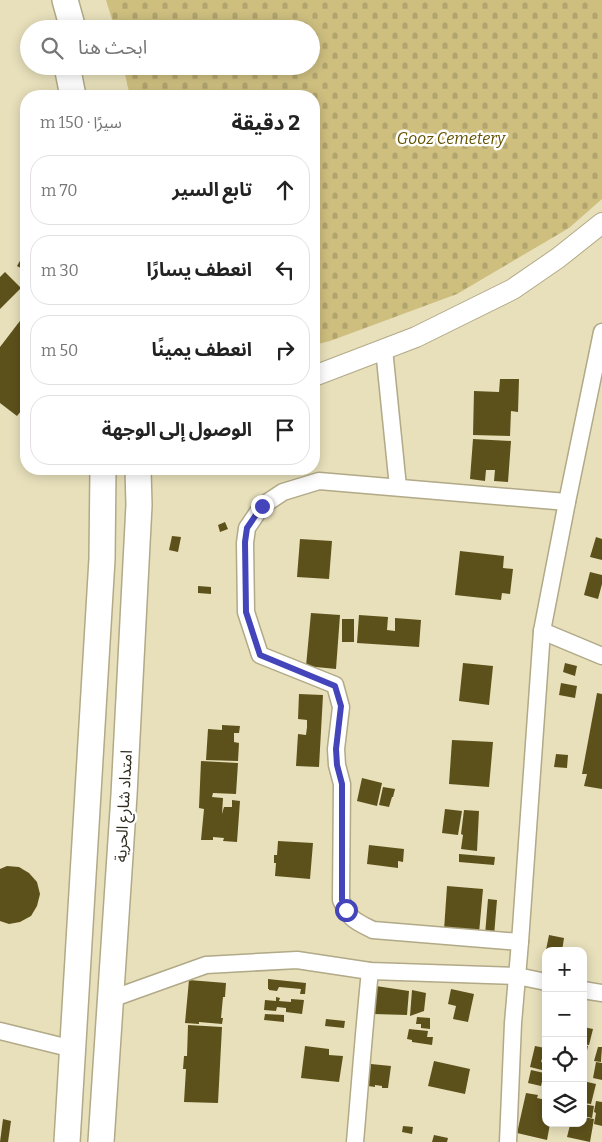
<!DOCTYPE html>
<html lang="ar">
<head>
<meta charset="utf-8">
<style>
	:root { --surface:#fff; --page:#f2f2f2; --text:#222; --muted:#767676; --line:#e0e0e0 }
	body { margin:0; font-family:Bitter,"Noto Sans Arabic",serif; background:var(--page); color:var(--text); direction:rtl }
	.controls { position:absolute; right:15px; bottom:15px; display:grid; overflow:hidden; border-radius:10px; box-shadow:0 2px 12px #0003 }
	.controls button { width:45px; height:45px; display:grid; place-items:center; padding:0; border:0; border-bottom:1px solid var(--line); background:var(--surface); color:var(--text); font:25px sans-serif }
	.stop { position:absolute; width:15px; height:15px; margin:-11px; border:4px solid #4445ba; border-radius:50%; background:#fff }
	.stop.end { background:#4445ba; border-color:#fff; box-shadow:0 1px 5px #0008 }
	.list { margin:0; padding:0; list-style:none }
	h2 { display:flex; justify-content:space-between; align-items:center; height:65px; margin:0; padding:0 20px; font-size:21px }
	h2 small { font-size:16px; font-weight:400; color:var(--muted) }
	.list li { display:grid; grid-template-columns:32px 1fr auto; gap:15px; align-items:center; box-sizing:border-box; height:70px; margin:0 10px 10px; padding:0 10px; border:1px solid var(--line); border-radius:20px }
	.list b { display:block; font-size:19px; white-space:nowrap }
	.list em { font-size:16px; font-style:normal; color:var(--muted) }
	.icon { flex:none; width:28px; height:28px; fill:none; stroke:currentColor; stroke-width:2; stroke-linecap:round; stroke-linejoin:round }
	.map { position:relative; flex:none; width:602px; height:1142px; overflow:hidden; direction:ltr }
	.search { position:absolute; background:var(--surface); box-shadow:0 2px 12px #0003; left:20px; top:20px; width:300px; height:55px; display:flex; align-items:center; gap:12px; box-sizing:border-box; padding:0 18px; border-radius:28px; color:var(--muted); font-size:19px }
	.panel { position:absolute; background:var(--surface); box-shadow:0 2px 12px #0003; left:20px; top:90px; width:300px; height:385px; border-radius:20px; direction:rtl }
	.map>svg:first-child { display:block }
	.cemetery { fill:url(#cemetery-stones) }
	.building { fill:#5d511b }
	.lines { fill:none; stroke-linecap:round; stroke-linejoin:round }
	.minor-casing { stroke:#b1a987; stroke-width:19 }
	.tertiary-casing { stroke:#b1a987; stroke-width:22 }
	.primary-casing { stroke:#b1a987; stroke-width:28 }
	.minor { stroke:#fff; stroke-width:16 }
	.tertiary { stroke:#fff; stroke-width:20 }
	.primary { stroke:#fff; stroke-width:25 }
	.route { stroke:#4445ba; stroke-width:6 }
	.labels { text-anchor:middle; stroke-width:5; stroke-linejoin:round; paint-order:stroke }
	.park-label { font-size:16px; font-style:italic; fill:#625200; stroke:#fff }
	.street-label { font-size:16px; fill:#2d2a1c; stroke:#fff }
</style>
</head>
<body>
<div class="map">
<svg width="602" height="1142" viewBox="0 0 602 1142">
	<defs>
		<pattern id="cemetery-stones" width="16" height="16" patternUnits="userSpaceOnUse" patternTransform="scale(1.25)"><rect width="16" height="16" fill="#cebf7f"/><path d="M2 7V4a2 2 0 0 1 4 0v3zM10 15v-3a2 2 0 0 1 4 0v3z" fill="#b1a46d"/></pattern>
	</defs>
	<rect width="100%" height="100%" fill="#e8e0bb"/>
	<!-- cemetery -->
	<path class="cemetery" d="M106,0h496v199l-33,29 -112,66 -127,47 -16,4v-249h-184l-7,-30h188v-37h-196z"/>
	<!-- building -->
	<g class="building">
		<path d="M21,259l5,3v9l-9,-5z"/>
		<path d="M5,272l16,16 -21,21v-32z"/>
		<path d="M26,313v92l-9,11 -17,-13v-56z"/>
		<path d="M500,379h19l-1,33 -7,-1 -1,25 -37,-1 1,-44 25,1z"/>
		<path d="M473,439l38,2 -3,41 -14,-1 1,-11h-9l-1,11 -15,-2z"/>
		<path d="M225,522l3,7 -8,3 -2,-7z"/>
		<path d="M172,536l9,1 -3,15 -9,-2z"/>
		<path d="M596,537l6,2v21l-12,-3z"/>
		<path d="M300,539l32,2 -3,38 -32,-2z"/>
		<path d="M460,551l44,5 -1,12 10,1 -3,25 -8,-1 -1,7 -46,-5z"/>
		<path d="M590,572l12,3v9l-4,15 -14,-4z"/>
		<path d="M198,586l13,1v7l-13,-1z"/>
		<path d="M311,613l29,2 -4,54 -30,-3z"/>
		<path d="M359,615l29,2 -1,13 8,1v-13l26,2 -2,27 -62,-4z"/>
		<rect x="342" y="619" width="12" height="23"/>
		<path d="M463,663l30,3 -4,39 -30,-4z"/>
		<path d="M565,663l12,3 -2,10 -12,-4z"/>
		<path d="M561,683l16,3 -2,12 -16,-3z"/>
		<path d="M597,693l5,1v95l-18,-3 3,-12h-5z"/>
		<path d="M299,694l24,1 -4,72 -23,-1 2,-32 8,1 1,-8v-7l-9,-1z"/>
		<path d="M222,725l18,1 -1,7h-5v9l5,1 -1,18 -32,-1 2,-31 14,1z"/>
		<path d="M452,740l41,2 -4,45 -40,-3z"/>
		<path d="M556,754l12,1 -1,13 -13,-1z"/>
		<path d="M201,761l37,2 -2,31 -23,-1 -1,4 11,1 -1,16 2,-7h8v-7l8,1 -3,41 -14,-1 1,-3 -11,-1v3h-12l3,-31 -5,-1z"/>
		<path d="M362,778l20,5 -5,23 -20,-5z"/>
		<path d="M383,787l12,2 -2,8h-1l-3,10 -10,-2z"/>
		<path d="M445,809l17,2 -4,24 -16,-2z"/>
		<path d="M464,810l15,1 -2,40 -16,-2 2,-14 -2,-1z"/>
		<path d="M278,841l35,2 -3,36 -35,-3 1,-13h-2v-8h3z"/>
		<path d="M369,845l35,4 -1,13 -5,-1v7l-31,-4z"/>
		<path d="M459,854l36,3 -1,8 -35,-3z"/>
		<path d="M7,866l12,1 10,6 8,9 3,12 -3,12 -6,10 -11,6 -11,2 -9,-3v-52z"/>
		<path d="M447,886l36,3 -4,44 -35,-3z"/>
		<path d="M488,899l9,1 -3,36 -9,-1z"/>
		<path d="M549,935l15,3 -2,13 -16,-1z"/>
		<path d="M268,979l38,4 -1,11h-5l1,-5 -22,-2 -2,4 -8,-1v-1h-1z"/>
		<path d="M189,980l37,3 -1,14h-2l-2,21h2l-1,6 -23,-2v2l-14,-1z"/>
		<path d="M376,986l33,5 -2,24 -34,-1z"/>
		<path d="M451,989l23,5 -6,28 -15,-3 3,-13 -8,-2z"/>
		<path d="M412,990l14,3 -2,18 -14,5z"/>
		<path d="M276,997l4,1 -1,3 12,1v-3l13,1 -2,14 -16,-2v-4l-9,-1 -1,4 -12,-1 1,-10 11,1z"/>
		<path d="M265,1014l19,1v7l-20,-2z"/>
		<path d="M417,1017l13,1v11l-9,-1v-4h-5z"/>
		<path d="M326,1019l19,2 -1,7 -19,-2z"/>
		<path d="M188,1025l34,2 -4,76 -34,-1 2,-33h-3l1,-13h3z"/>
		<path d="M583,1027l10,2 -4,16 -6,-1z"/>
		<path d="M409,1029l19,2 -1,6h6l-1,8 -20,-3v-2l-5,-1z"/>
		<path d="M583,1045l5,1 -4,18h-1z"/>
		<path d="M305,1046l24,3v6l14,1 -4,26 -38,-4z"/>
		<path d="M535,1046l10,2 -4,14 5,1v8l-16,-4z"/>
		<path d="M598,1047h4l-1,15 -7,-1z"/>
		<path d="M434,1061l36,8 -5,25 -37,-8z"/>
		<path d="M596,1062l6,1v17l-9,-2z"/>
		<path d="M371,1064l20,2 -3,22h-6v-2l-7,-1v2l-7,-1z"/>
		<path d="M531,1070l13,3 -3,13 -13,-3z"/>
		<path d="M583,1081l13,3 -5,20 -8,-1z"/>
		<path d="M526,1093l12,2 -1,3 9,2v23h16l-1,4 -11,-3 -3,16 -30,-7z"/>
		<path d="M596,1101l6,1v24l-8,-2 2,-11 -2,-1z"/>
		<path d="M583,1104l11,2 -2,12 -9,-2z"/>
		<path d="M583,1117l11,2 -4,23 -23,-5 3,-12 8,1v-3h5z"/>
		<path d="M3,1119l8,2 -3,21h-8z"/>
		<path d="M403,1126l10,1 -1,7 -10,-2z"/>
		<path d="M434,1135l14,3 -1,4h-15z"/>
	</g>
	<g class="lines">
		<!-- minor casing -->
		<g class="minor-casing">
			<g id="minor">
				<path d="M384,349l14,138"/>
				<path d="M542,631l60,25"/>
				<path d="M520,942l-147,-12c-18,-9 -23,-10 -32,-30l1,-116 -5,-19 -1,-16 5,-42 -6,-22 -75,-30 -14,-43 -1,-69 2,-15 15,-22 21,-14 36,-11 248,21"/>
				<path d="M583,990l19,3"/>
				<path d="M111,999l95,-34 91,-5 73,11 147,5 29,6"/>
				<path d="M0,1031l73,18"/>
				<path d="M355,1142c5,-57 9,-114 15,-171"/>
				<path d="M508,1142l5,-119 7,-81 22,-311 25,-129 35,-170"/>
			</g>
		</g>
		<!-- tertiary casing -->
		<g class="tertiary-casing">
			<path id="tertiary" d="M314,376l102,-39 97,-48 45,-31 44,-35"/>
		</g>
		<!-- primary casing -->
		<g class="primary-casing">
			<g id="primary">
				<path d="M65,0l8,29"/>
				<path d="M67,66l6,30"/>
				<path d="M67,1142l35,-583 1,-90"/>
				<path d="M101,1142l23,-347 15,-290 -1,-36"/>
			</g>
		</g>
		<!-- minor -->
		<use href="#minor" class="minor"/>
		<!-- tertiary -->
		<use href="#tertiary" class="tertiary"/>
		<!-- primary -->
		<use href="#primary" class="primary"/>
	</g>
	<g class="lines">
		<!-- route -->
		<path class="route" d="M262,506l-15,22 -2,14 1,70 14,43 75,31 6,20 -5,43 1,16 5,19v116l4,10"/>
	</g>
	<g class="labels">
		<!-- park labels -->
		<g class="park-label">
			<text x="451" y="144">Gooz Cemetery</text>
		</g>
		<!-- street labels -->
		<g class="street-label">
			<text transform="translate(123 806) rotate(-87)" y="6">امتداد شارع الحرية</text>
		</g>
	</g>
</svg>
<div class="controls">
<button>+</button>
<button>−</button>
<button><svg class="icon" aria-label="locate" viewBox="0 0 24 24"><circle cx="12" cy="12" r="6"/><path d="M12 2v4M12 18v4M2 12h4M18 12h4"/></svg></button>
<button><svg class="icon" aria-label="layers" viewBox="0 0 24 24"><path d="M12 4l9 5-9 5-9-5zM3 14l9 5 9-5"/></svg></button>
</div>
<div class="stop" style="left:346px;top:910px"></div>
<div class="stop end" style="left:262px;top:506px"></div>
<div class="search"><svg class="icon" aria-label="search" viewBox="0 0 24 24"><circle cx="10" cy="10" r="6"/><path d="M15 15l6 6"/></svg>ابحث هنا</div>
<section class="panel">
<h2>2 دقيقة<small>سيرًا · 150 m</small></h2>
<ul class="list">
<li><svg class="icon" aria-label="ahead" viewBox="0 0 24 24"><path d="M12 20V5M6 11l6-6 6 6"/></svg><div><b>تابع السير</b></div><em>70 m</em></li>
<li><svg class="icon" aria-label="left" viewBox="0 0 24 24"><path d="M17 20v-9H6M10 6l-5 5 5 5"/></svg><div><b>انعطف يسارًا</b></div><em>30 m</em></li>
<li><svg class="icon" aria-label="right" viewBox="0 0 24 24"><path d="M7 20v-9h11M14 6l5 5-5 5"/></svg><div><b>انعطف يمينًا</b></div><em>50 m</em></li>
<li><svg class="icon" aria-label="arrive" viewBox="0 0 24 24"><path d="M6 21V4h12l-3 4 3 4H6"/></svg><div><b>الوصول إلى الوجهة</b></div></li>
</ul>
</section>
</div>
</body>
</html>
